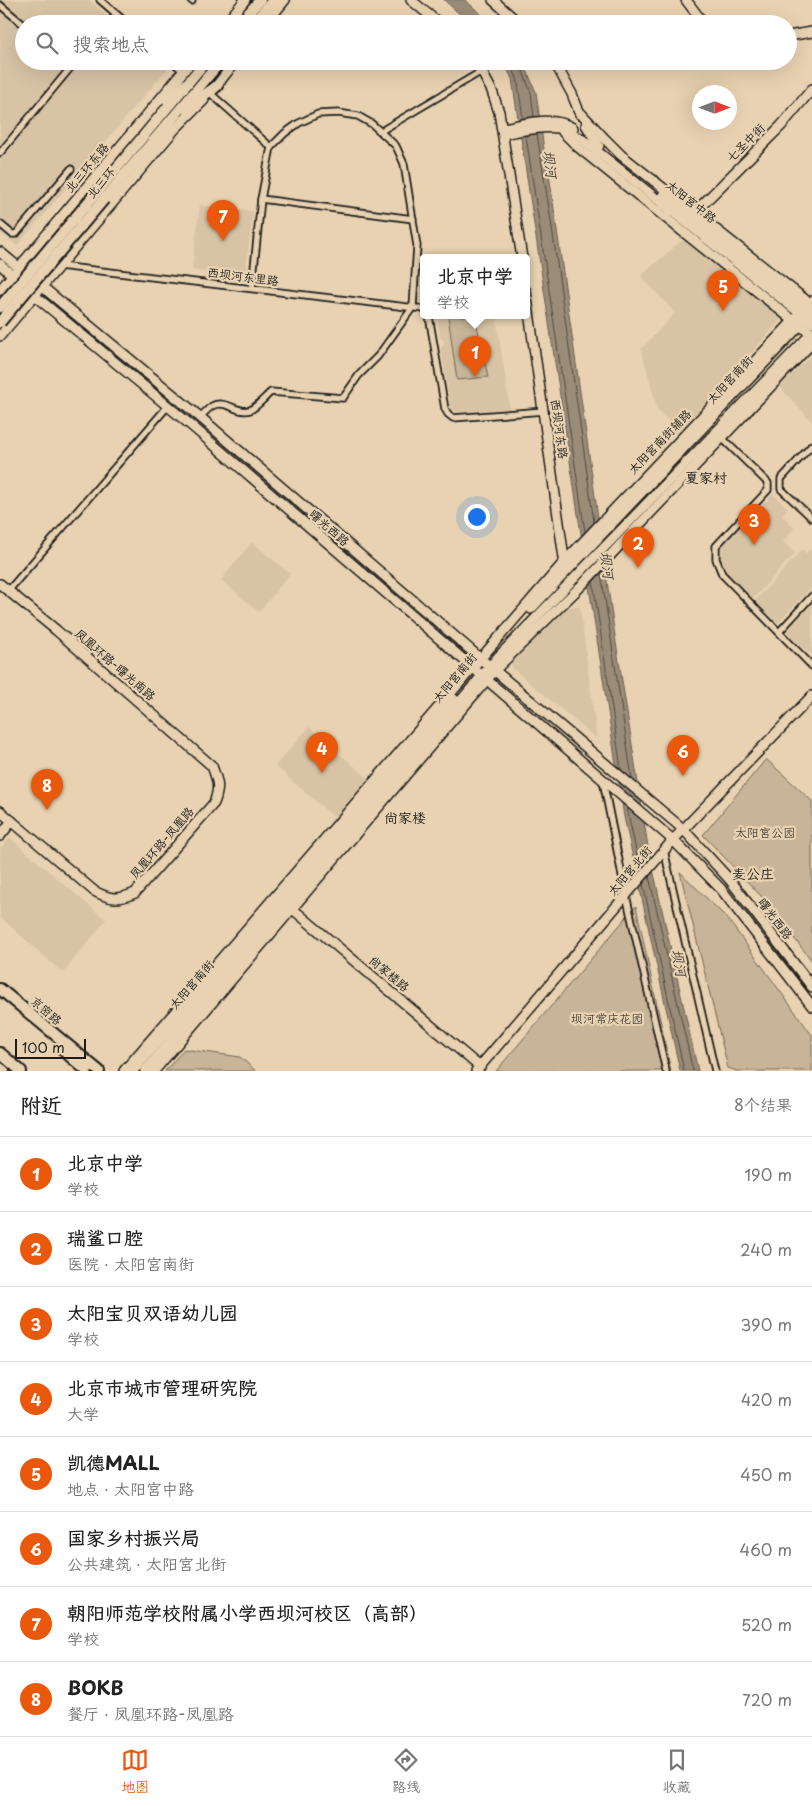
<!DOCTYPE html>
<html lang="zh">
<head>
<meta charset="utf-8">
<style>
	:root { --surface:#fff; --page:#f6f6f6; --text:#222; --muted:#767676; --line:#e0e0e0; --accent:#ea580c }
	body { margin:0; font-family:"Playpen Sans","LXGW WenKai TC",sans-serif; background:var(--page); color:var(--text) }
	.compass { position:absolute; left:692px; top:85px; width:45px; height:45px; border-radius:50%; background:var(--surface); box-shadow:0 5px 20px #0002; rotate:90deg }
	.scale { position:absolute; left:15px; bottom:12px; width:71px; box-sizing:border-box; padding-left:5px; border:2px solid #1c1c1c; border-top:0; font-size:14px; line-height:18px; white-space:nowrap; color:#1c1c1c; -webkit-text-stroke:4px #e9d2b1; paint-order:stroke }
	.you { position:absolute; left:476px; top:516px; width:18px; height:18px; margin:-12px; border:4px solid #fff; border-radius:50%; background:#1a73e8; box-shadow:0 0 0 8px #1a73e833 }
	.badge { display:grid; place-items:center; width:32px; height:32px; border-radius:50%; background:var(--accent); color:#fff; font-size:16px; font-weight:700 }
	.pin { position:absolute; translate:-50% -41px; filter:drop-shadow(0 1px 2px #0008) }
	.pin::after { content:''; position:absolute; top:26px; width:18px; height:15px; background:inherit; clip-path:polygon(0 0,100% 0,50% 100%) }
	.popup { position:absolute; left:420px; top:254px; width:110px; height:65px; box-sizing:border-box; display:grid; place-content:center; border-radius:5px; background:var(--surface); filter:drop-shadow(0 1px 4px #0005); font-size:16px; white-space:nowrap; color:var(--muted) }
	.popup b { font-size:19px; color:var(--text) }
	.popup::after { content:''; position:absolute; left:50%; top:100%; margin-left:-10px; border:10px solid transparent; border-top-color:var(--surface) }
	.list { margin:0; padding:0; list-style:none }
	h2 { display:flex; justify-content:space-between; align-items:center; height:65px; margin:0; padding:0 20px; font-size:21px }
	h2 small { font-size:16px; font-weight:400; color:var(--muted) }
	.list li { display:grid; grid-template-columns:32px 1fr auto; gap:15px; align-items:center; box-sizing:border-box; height:75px; padding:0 20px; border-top:1px solid var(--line) }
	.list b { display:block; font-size:19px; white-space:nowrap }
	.list p { margin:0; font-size:16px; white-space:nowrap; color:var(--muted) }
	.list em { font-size:16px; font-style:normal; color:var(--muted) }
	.icon { flex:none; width:28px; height:28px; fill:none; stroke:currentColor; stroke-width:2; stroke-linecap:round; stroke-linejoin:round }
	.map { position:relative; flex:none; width:812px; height:1071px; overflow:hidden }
	.search { position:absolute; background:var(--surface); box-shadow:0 5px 20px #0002; left:15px; right:15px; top:15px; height:55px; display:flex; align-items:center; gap:12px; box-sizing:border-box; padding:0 18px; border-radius:28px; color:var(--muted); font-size:19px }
	.sheet { height:665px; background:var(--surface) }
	nav { display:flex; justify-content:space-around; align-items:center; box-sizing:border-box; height:70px; border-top:1px solid var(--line); background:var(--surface); font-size:14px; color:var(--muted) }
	nav a { display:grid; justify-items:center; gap:2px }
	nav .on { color:var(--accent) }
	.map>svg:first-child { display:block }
	.built { fill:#d8c3a5 }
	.green { fill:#c7b499; stroke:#72685a }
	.water { fill:#9b8c78; stroke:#685f53 }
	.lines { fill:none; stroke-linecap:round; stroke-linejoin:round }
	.shore { stroke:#4f4941; stroke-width:1 }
	.street-casing { stroke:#1c1c1c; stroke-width:9 }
	.secondary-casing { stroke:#1c1c1c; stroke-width:12 }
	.highway-casing { stroke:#1c1c1c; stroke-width:14 }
	.street { stroke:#e9d2b1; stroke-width:5.5 }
	.secondary { stroke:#e9d2b1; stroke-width:9 }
	.highway { stroke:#e9d2b1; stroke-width:10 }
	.highway-bridge-casing { stroke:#1c1c1c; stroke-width:14; stroke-linecap:butt }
	.highway-bridge { stroke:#e9d2b1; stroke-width:10 }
	.labels { text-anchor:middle; stroke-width:4.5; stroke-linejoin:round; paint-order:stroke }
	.street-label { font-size:12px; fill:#1c1c1c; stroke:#e9d2b1 }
	.park-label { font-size:12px; fill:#47423b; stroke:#e9d2b1 }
	.water-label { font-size:14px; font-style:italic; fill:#48433c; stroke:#e9d2b1 }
	.neighbourhood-label { font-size:14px; fill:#1c1c1c; stroke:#e9d2b1 }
</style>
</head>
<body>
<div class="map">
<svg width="812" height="1071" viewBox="0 0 812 1071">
	<rect width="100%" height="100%" fill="#e9d2b1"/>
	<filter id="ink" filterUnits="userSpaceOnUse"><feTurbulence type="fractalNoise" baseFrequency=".02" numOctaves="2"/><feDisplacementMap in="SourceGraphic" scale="10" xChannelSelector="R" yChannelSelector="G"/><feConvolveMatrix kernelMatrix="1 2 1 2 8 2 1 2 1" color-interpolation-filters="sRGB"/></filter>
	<g filter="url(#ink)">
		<!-- built -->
		<g class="built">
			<path d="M0,0h89l27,24h-92v37h136l8,7 -151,178 -17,-14z"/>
			<path d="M200,205l53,6 -8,66 -53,-7z"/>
			<path d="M688,239l94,80 -102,112 -22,-20 -17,-62 34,-36 -34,-37 39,-34z"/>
			<path d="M437,316h59l14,93 -55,5 -4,-2 -10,-64 3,-4v-4l-4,-2z"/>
			<path d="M812,355v67l-33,-36z"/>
			<path d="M773,494l15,14 -6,7 12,13 -11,14 12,11 -44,48 -29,-30 -4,-11v-11z"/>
			<path d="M252,542l38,32 -31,38 -38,-32z"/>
			<path d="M810,549l2,2v36l-34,36 -23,-22 47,-51 4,3z"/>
			<path d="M812,603v53l-26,-23z"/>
			<path d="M566,607h14l17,132 -84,-70 -2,-7z"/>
			<path d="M309,727l61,53 -34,39 -61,-53z"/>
			<path d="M10,838l96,82 -43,53 -63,-56v-68z"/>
		</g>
		<!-- green -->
		<g class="green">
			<path d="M448,316h27l13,61 -31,3z"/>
			<path d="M766,759l46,42v160l-50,-64 -59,-62z"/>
			<path d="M680,872l47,46 85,117v36h-75l-9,-3z"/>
			<path d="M636,906l35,165h-175z"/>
			<path d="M184,1049l56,8 16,14h-91z"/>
		</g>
		<!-- water -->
		<g class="water">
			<path d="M444,0h21l27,24h-21z"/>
			<path d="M504,61h19l13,31 10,72 2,3 65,456 35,224 50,224h-18l-56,-254 -112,-738z"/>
		</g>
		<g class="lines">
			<!-- shore -->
			<g class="shore">
				<path d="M509,61l8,17 6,40"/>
				<path d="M519,61l12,32 3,24"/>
				<path d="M537,134l14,87 43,301"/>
				<path d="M526,136l59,396"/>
				<path d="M601,573l31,205"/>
				<path d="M593,582l28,187"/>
				<path d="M627,808l13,62"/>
				<path d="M649,876l44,195"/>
				<path d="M643,884l41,187"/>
			</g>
			<!-- street casing -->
			<g class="street-casing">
				<g id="street">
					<path d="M100,0l28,24"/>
					<path d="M191,0l1,1"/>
					<path d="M0,5l24,20"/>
					<path d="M108,24l8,-10"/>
					<path d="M66,61l6,5"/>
					<path d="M172,61l12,11"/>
					<path d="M381,131l101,-60"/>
					<path d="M0,153l76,-92"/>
					<path d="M261,199l152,20"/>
					<path d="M0,224l12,10h4l55,-65"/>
					<path d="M59,266l365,43"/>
					<path d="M252,288l9,-89 10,-52"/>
					<path d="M429,316l16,93 3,5 5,4 91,-7"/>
					<path d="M200,417c4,-4 8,-8 12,-11 14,-7 25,8 38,4 7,-3 15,-13 21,-18l72,6 16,-23 19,-19 35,-49 4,-61 -13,-82 -8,-18 -24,-22 -14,-8 -20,-3 -20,1 -19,9 -14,10 -14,14 -61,-54"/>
					<path d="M721,437l47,46v7l-52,56v13l6,15 90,92"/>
					<path d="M812,445l-31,34v10l31,29"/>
					<path d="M8,591l160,-185"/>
					<path d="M779,632l33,-36"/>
					<path d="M603,781l23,114 40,176"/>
					<path d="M664,850l51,221"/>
				</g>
			</g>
			<!-- secondary casing -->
			<g class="secondary-casing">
				<g id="secondary">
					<path d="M411,0l29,24"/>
					<path d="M493,0l27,24"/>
					<path d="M686,0l18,24"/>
					<path d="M272,16l13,-16"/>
					<path d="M225,24l20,-24"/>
					<path d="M788,36l24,-4"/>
					<path d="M476,61l16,30 7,21 23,146"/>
					<path d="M554,61l18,33 8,20"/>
					<path d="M213,90l23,-29"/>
					<path d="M578,110l28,30 15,15 191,150"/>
					<path d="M586,125l13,21"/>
					<path d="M503,128c22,-4 49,-13 70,0"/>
					<path d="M563,132l15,15 222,179 12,7"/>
					<path d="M504,134c15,-3 39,-8 54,-6 9,1 17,7 25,12l229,183"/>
					<path d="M663,196l147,116"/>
					<path d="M695,212l86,-86 31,-37"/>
					<path d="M0,252l200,165 281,242 202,170 47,51 82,107"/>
					<path d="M0,264l34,31 159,132 480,413 48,49 91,117"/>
					<path d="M0,290l192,-229"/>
					<path d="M526,291l39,274"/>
					<path d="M0,336l175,-207 29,-29"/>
					<path d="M0,584l56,46 156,136c6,16 8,21 2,37l-79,90c-17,7 -24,7 -41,-2l-94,-80"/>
					<path d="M531,609l275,-290 6,-4"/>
					<path d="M0,836l12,-15"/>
					<path d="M288,905l192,162"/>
					<path d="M124,1071l441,-510 247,-260"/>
					<path d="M133,1071l149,-171 172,-201"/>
					<path d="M145,1071l353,-414 314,-324"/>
					<path d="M154,1071l341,-401 87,-85 230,-242"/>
					<path d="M476,1071l197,-231 139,-144"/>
				</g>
			</g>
			<!-- highway casing -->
			<g class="highway-casing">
				<g id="highway">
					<path d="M239,24l21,-24"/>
					<path d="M253,24l20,-24"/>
					<path d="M265,24l11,-22"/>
					<path d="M168,101l11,-24"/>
					<path d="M186,108l31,-22"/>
					<path d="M96,193l110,-132"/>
					<path d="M104,199l117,-138"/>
					<path d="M0,989l99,82"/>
					<path d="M64,1051l23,20"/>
					<path d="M0,1053l21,18"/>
					<path d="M0,1068l4,3"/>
				</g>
			</g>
			<!-- street -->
			<use href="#street" class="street"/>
			<!-- secondary -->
			<use href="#secondary" class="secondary"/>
			<!-- highway -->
			<use href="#highway" class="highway"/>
			<!-- highway-bridge casing -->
			<g class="highway-bridge-casing">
				<g id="highway-bridge">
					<path d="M0,307l96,-114"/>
					<path d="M0,322l104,-123"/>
				</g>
			</g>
			<!-- highway-bridge -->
			<use href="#highway-bridge" class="highway-bridge"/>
		</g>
	</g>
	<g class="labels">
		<!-- street labels -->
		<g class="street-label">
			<text transform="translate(746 143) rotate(-45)" y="4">七圣中街</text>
			<text transform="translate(87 168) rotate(-50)" y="4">北三环东路</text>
			<text transform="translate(101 183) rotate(-50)" y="4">北三环</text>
			<text transform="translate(691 202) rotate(38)" y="4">太阳宫中路</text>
			<text transform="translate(243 277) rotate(7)" y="4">西坝河东里路</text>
			<text transform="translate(730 380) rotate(-47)" y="4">太阳宫南街</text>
			<text transform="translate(559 429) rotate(82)" y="4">西坝河东路</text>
			<text transform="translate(660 442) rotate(-46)" y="4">太阳宫南街辅路</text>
			<text transform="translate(329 528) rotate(41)" y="4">曙光西路</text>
			<text transform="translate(115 665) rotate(41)" y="4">凤凰环路-曙光南路</text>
			<text transform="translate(455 678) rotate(-50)" y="4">太阳宫南街</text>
			<text transform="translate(162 843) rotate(-49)" y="4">凤凰环路-凤凰路</text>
			<text transform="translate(630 871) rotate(-50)" y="4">太阳宫北街</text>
			<text transform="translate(775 919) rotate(53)" y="4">曙光西路</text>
			<text transform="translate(389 974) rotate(40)" y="4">尚家楼路</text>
			<text transform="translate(192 985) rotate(-49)" y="4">太阳宫南街</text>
			<text transform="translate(46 1011) rotate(40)" y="4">京密路</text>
		</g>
		<!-- park labels -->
		<g class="park-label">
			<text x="765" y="837">太阳宫公园</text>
			<text x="607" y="1023">坝河常庆花园</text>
		</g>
		<!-- water labels -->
		<g class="water-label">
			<text transform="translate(550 164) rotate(82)" y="5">坝河</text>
			<text transform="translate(607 565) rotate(82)" y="5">坝河</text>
			<text transform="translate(679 963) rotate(78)" y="5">坝河</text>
		</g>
		<!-- neighbourhood labels -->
		<g class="neighbourhood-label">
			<text x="706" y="483">夏家村</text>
			<text x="405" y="823">尚家楼</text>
			<text x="753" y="879">麦公庄</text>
		</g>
	</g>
</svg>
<svg class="compass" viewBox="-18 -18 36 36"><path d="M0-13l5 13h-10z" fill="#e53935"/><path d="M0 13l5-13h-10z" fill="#767676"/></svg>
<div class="scale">100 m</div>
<div class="you"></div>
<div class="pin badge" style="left:475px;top:377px">1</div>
<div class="popup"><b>北京中学</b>学校</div>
<div class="pin badge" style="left:638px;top:568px">2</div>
<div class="pin badge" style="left:754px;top:545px">3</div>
<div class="pin badge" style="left:322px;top:773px">4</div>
<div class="pin badge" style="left:723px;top:311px">5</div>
<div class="pin badge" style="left:683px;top:776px">6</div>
<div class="pin badge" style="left:223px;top:241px">7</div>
<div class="pin badge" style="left:47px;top:810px">8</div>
<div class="search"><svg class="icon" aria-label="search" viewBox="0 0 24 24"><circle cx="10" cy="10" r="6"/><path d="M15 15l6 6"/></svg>搜索地点</div>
</div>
<section class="sheet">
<h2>附近<small>8个结果</small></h2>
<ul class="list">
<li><span class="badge">1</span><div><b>北京中学</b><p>学校</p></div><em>190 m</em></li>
<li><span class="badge">2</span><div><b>瑞鲨口腔</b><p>医院 · 太阳宫南街</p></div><em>240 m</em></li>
<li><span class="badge">3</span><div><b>太阳宝贝双语幼儿园</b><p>学校</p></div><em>390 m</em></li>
<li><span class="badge">4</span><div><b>北京市城市管理研究院</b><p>大学</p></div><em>420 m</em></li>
<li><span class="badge">5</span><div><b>凯德MALL</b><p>地点 · 太阳宫中路</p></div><em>450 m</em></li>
<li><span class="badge">6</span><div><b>国家乡村振兴局</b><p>公共建筑 · 太阳宫北街</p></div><em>460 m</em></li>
<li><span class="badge">7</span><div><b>朝阳师范学校附属小学西坝河校区（高部）</b><p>学校</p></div><em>520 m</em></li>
<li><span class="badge">8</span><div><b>BOKB</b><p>餐厅 · 凤凰环路-凤凰路</p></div><em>720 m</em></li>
</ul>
</section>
<nav>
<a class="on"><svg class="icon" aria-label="map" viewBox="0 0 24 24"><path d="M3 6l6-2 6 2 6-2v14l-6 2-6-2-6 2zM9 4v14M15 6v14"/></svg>地图</a>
<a><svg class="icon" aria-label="directions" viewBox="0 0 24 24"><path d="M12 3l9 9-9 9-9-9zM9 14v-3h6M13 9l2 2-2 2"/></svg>路线</a>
<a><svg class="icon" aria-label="saved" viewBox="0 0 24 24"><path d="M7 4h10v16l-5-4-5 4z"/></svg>收藏</a>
</nav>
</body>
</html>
